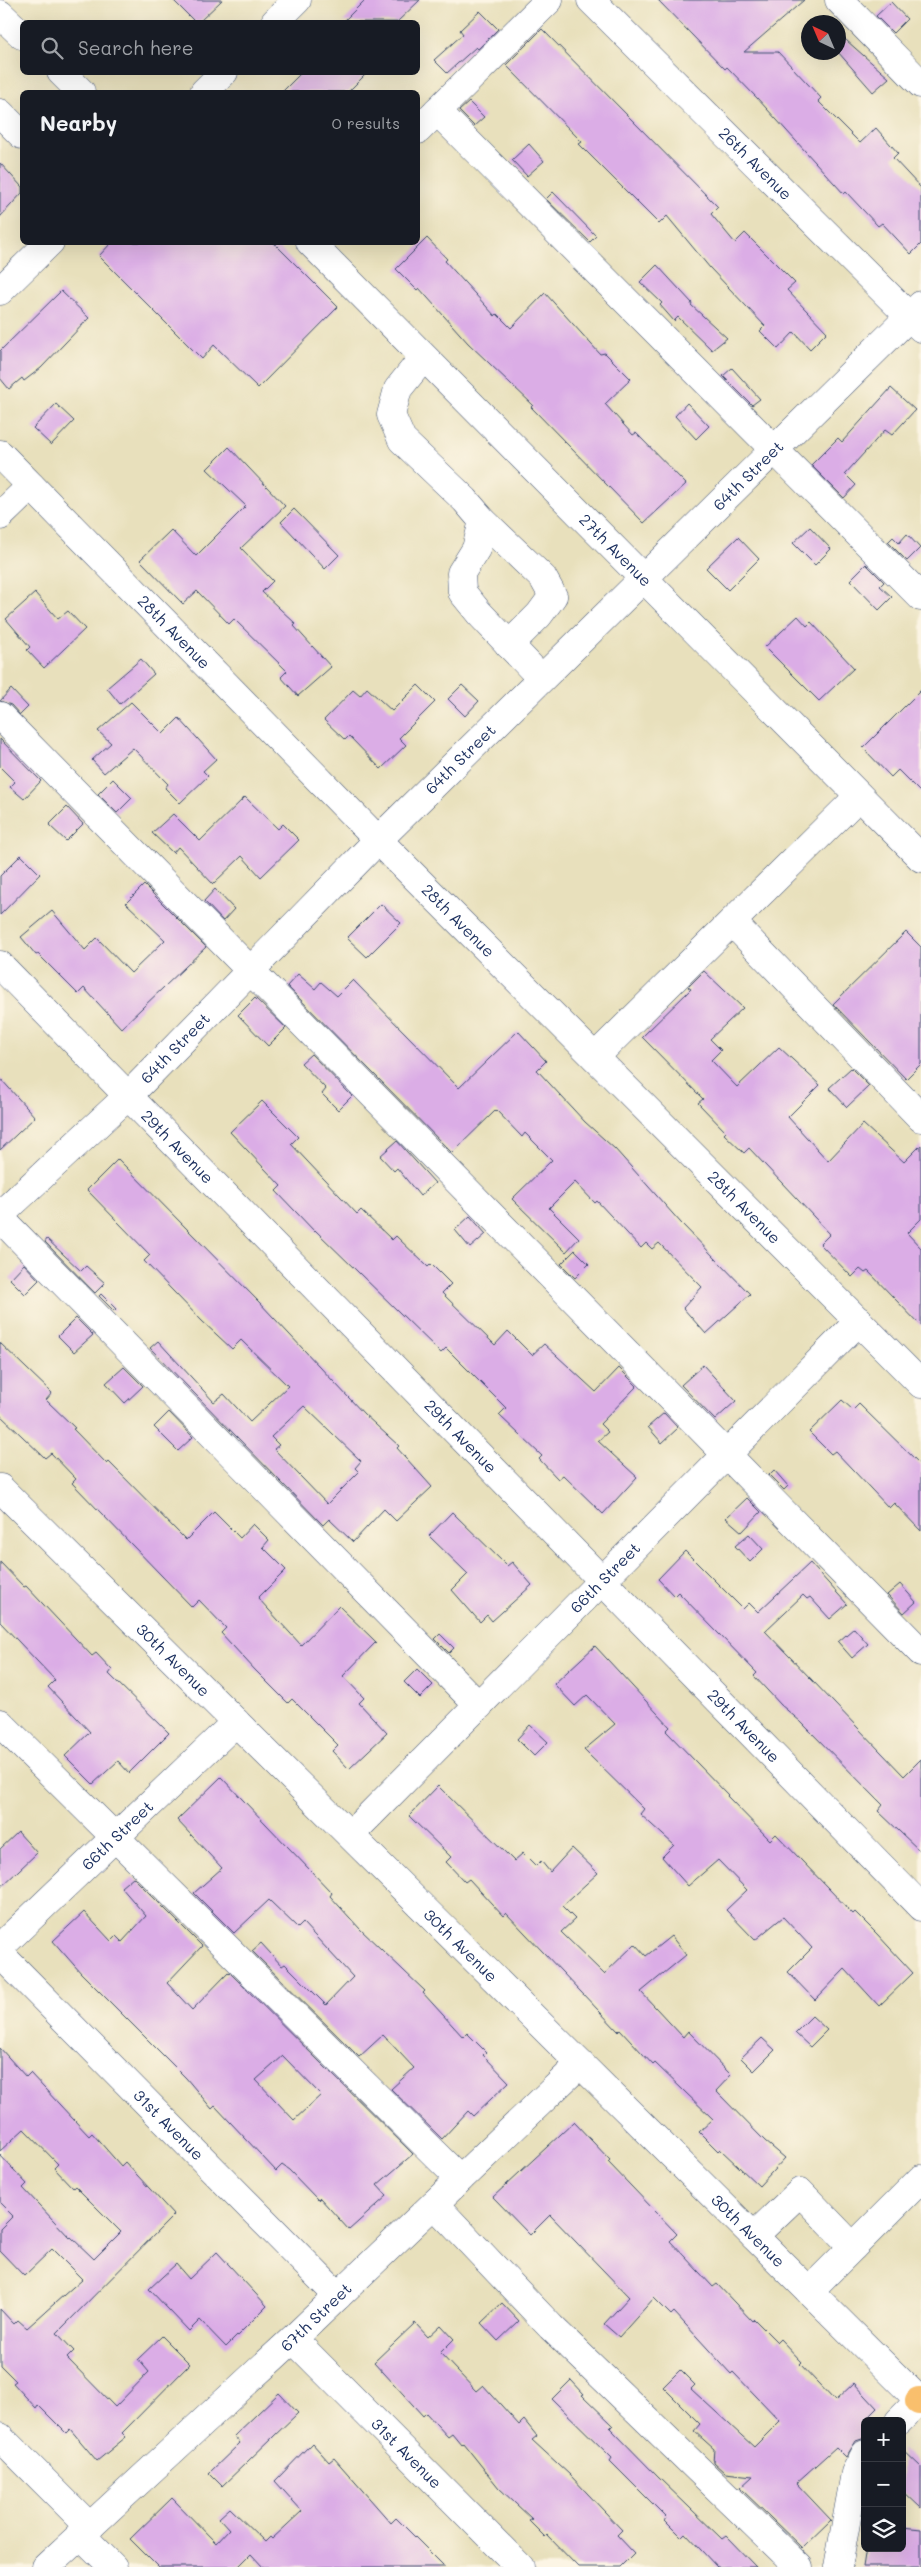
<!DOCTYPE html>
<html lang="en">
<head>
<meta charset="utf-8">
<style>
	:root { --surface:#171b24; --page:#242831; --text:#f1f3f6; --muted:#9ea1a6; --line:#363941 }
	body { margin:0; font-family:Mali,sans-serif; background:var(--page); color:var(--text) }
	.controls { position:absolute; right:15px; bottom:15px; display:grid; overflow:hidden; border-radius:8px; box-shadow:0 5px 20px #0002 }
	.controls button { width:45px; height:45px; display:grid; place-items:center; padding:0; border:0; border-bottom:1px solid var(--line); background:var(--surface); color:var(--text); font:25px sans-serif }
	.compass { position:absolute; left:801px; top:15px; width:45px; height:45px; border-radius:50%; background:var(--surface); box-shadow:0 5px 20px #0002; rotate:316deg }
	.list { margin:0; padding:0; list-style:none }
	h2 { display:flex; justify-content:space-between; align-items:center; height:65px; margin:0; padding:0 20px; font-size:21px }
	h2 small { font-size:16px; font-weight:400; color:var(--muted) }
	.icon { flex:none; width:28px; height:28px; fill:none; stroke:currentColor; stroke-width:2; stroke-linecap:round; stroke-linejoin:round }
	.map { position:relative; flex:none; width:921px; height:2567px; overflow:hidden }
	.search { position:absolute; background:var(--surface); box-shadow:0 5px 20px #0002; left:20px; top:20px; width:400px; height:55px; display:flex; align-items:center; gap:12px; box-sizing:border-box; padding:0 18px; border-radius:8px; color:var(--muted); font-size:19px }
	.panel { position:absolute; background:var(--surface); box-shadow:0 5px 20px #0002; left:20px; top:90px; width:400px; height:155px; border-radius:8px }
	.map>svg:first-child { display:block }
	.building { fill:#dbade6; fill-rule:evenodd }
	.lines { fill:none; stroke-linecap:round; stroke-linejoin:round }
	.minor-casing { stroke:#3a4a6c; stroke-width:29 }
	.major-casing { stroke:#3a4a6c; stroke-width:29 }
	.minor { stroke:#fff; stroke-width:28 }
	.major { stroke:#f9bf6d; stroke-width:28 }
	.labels { text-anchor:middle; stroke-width:4.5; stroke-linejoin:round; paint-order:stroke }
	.street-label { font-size:16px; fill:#1b2f5e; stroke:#fcf5e5 }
</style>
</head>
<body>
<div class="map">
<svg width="921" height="2567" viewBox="0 0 921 2567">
	<rect width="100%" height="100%" fill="#fcf5e5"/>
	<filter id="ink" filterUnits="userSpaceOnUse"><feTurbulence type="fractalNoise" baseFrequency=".02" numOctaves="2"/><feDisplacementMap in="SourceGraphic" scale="10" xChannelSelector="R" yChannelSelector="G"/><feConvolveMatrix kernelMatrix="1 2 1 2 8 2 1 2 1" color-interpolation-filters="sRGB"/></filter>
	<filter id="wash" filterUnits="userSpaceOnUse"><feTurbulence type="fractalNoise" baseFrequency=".0096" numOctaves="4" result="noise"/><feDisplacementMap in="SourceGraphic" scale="20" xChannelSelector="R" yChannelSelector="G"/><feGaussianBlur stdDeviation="1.12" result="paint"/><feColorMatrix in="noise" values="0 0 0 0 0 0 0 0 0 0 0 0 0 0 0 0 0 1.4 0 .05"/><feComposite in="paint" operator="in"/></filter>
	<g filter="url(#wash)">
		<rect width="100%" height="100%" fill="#e8e0bc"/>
		<g id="blocks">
			<!-- building -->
			<g class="building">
				<path d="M173,0h49l-23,22h-4z"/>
				<path d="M365,0h55l-23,22h-54z"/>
				<path d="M658,0h146l-60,52h34l43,46 -3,3 42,42 16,-15 22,25 -5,5 28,30v56l-10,10 -29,-31 -4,3 -32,-34 -2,2 -87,-96 -30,-31 -2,2z"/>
				<path d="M891,2l16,17 -14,14 -17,-17z"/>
				<path d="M480,11l18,18 -20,20 -2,-2 -29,26 -13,-13 29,-26 -3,-4z"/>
				<path d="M542,29l176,178 -7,7 24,29 10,-10 50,50 -8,7 40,42 -17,17 -16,-17 -16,17 -18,-18 5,-5 -55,-58 -43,-52 -8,8 -80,-80 3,-2 -76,-77z"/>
				<path d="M838,33l51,45 -16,14 -35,-40z"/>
				<path d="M302,72h66l-20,20h-66z"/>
				<path d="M469,102l15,15 -10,9 -15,-15z"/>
				<path d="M529,144l15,17 -17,15 -15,-16z"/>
				<path d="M0,163l22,24v6l-22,24z"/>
				<path d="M553,192l43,44 -6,6 -44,-43z"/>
				<path d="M427,238l20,21 -2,2 50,55 2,-2 14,14 34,-35 55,61 5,-1 26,26 -26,25 28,31 3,-2 50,51 -42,39 -113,-116 2,-2 -65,-62 -49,-55 -2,2 -21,-21z"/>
				<path d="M112,242h161l65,65 -80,81 -44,-43 -12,14 -103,-103z"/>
				<path d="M657,265l35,38 -1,2 36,33 -15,12 -34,-33 -4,4 -14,-16 2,-2 -22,-21z"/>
				<path d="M61,291l28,27 -48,50 -17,13 -2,-3 -13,11 -9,-11v-27z"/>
				<path d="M732,368l28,31 -8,6 -29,-29z"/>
				<path d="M891,388l24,22 -23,25 -7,-5 -40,44 11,11 -12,13 -33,-33 27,-27 4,4z"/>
				<path d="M687,403l22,23 -13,13 -21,-23z"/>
				<path d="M56,404l18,17 -23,24 -18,-17z"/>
				<path d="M229,447l56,59 -44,42 32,33 -11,11 34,32 -2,2 37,41 -33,29 -17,-19 6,-6 -53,-52 -5,5 -32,-33 -14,13 -43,-44 31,-30 25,26 50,-50 -39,-37z"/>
				<path d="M294,509l45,46 -14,14 -44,-47z"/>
				<path d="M810,527l21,22 -16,16 -22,-22z"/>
				<path d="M907,534l13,14 -13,13 -19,-19 5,-5 6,6z"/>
				<path d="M738,537l21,22 -31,31 -22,-22z"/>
				<path d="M866,564l18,18 -4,4 12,11 -13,13 -29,-30z"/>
				<path d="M35,593l23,26 10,-8 17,18 -41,39 -17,-18 3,-3 -24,-28z"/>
				<path d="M798,616l9,10 4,-4 43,46 -35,33 -54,-54z"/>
				<path d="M141,659l13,15 -34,30 -13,-16z"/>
				<path d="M418,685l17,17 -36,36 7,7 -25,24 -32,-33 -4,4 -21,-20 29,-30 7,6 7,-8 25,23z"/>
				<path d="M462,685l17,16 -14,15 -17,-17z"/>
				<path d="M11,689l17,18 -8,8 -9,-10 -11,-4z"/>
				<path d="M921,690v103l-23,-23 -7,7 -28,-29z"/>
				<path d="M131,702l32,32 16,-16 37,41 -13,12 5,5 -28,27 -15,-15 3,-4 -35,-36 -29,25 -12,-13 19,-17 -13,-12z"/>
				<path d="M0,739l41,42 -17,18 -14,-12 5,-5 -15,-15z"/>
				<path d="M113,779l19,19 -15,15 -19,-19z"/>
				<path d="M245,797l33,32 5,-5 16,16 -38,37 -19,-21 -29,28 -35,-37 -5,6 -21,-20 21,-19 27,27z"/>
				<path d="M67,807l16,17 -17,17 -17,-16z"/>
				<path d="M21,855l19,19 -40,41v-39z"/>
				<path d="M144,885l62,62 -85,81 -37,-40 -6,6 -40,-40 -2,1 -15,-18 31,-26 33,39 12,-12 34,35 34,-33 -39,-37z"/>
				<path d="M215,889l19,20 -11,12 -19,-20z"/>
				<path d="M381,904l20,19 -34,34 -20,-19z"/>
				<path d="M906,932l15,15v117l-15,15 -73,-75z"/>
				<path d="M704,971l39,37 -33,31 11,11 -10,10 26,27 42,-40 41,38 -32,32 40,44 35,-37 41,38 17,-17v74l-14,14 14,15v78l-53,-55 -3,2 -5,-4 -8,8 -32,-33 10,-10 -81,-86 -5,5 -20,-19 2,-2 -28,-29 5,-4 -61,-62 49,-48 -3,-2z"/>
				<path d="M298,974l17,15 6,-7 16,14 16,-16 106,108 59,-57 28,30 -9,9 48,52 30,27 66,74 69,71 -44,40 -23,-26 19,-21 -43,-44 -7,6 -6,-6 -5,5 -44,-47 -2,2 -20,-21 -26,26 30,30 -13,14 -54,-53 40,-39 -27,-27 -3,4 -26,-27 -44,43 -165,-167z"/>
				<path d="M255,998l31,30 -18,18 -30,-31z"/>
				<path d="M311,1054l41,42 -14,14 -16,-16 4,-5 -25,-26z"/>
				<path d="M851,1068l18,18 -22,21 -18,-19z"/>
				<path d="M0,1078l35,39 -35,33z"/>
				<path d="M262,1101l36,36 -7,7 66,70 4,-4 31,30 4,-4 32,31 3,-3 20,20 -9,9 53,52 13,-14 24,24 12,-11 52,48 23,-24 18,18 -37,38 8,8 -10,9 39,36 -34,37 -40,-39 -5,4 -19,-20 3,-3 -43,-41 7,-7 -60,-60 -5,5 -125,-122 -1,1 -39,-41 5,-5 -51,-54z"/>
				<path d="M397,1141l38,42 -15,13 -23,-28 -3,3 -14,-15z"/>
				<path d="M118,1159l141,143 105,112 35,32 -2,2 35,39 -36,34 -12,-12 -31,33 -24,-23 -6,6 -173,-177 8,-7 56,61 10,-8 26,28 38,-36 -47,-46 -9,9 -30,-28 -58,-60 6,-6 -63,-65zM304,1406l57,55 -6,7 4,4 -32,32 -53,-55 5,-4 -8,-8z"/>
				<path d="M470,1216l16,18 -16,14 -15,-18z"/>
				<path d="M47,1239l34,32 5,-5 19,17 -10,10 -50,-51z"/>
				<path d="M575,1250l14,14 -14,14 -14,-14z"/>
				<path d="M24,1264l15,16 -14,14 -15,-15z"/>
				<path d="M101,1294l15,15 -2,2 -15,-15z"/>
				<path d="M76,1318l17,17 -19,17 -16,-16z"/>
				<path d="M0,1343l52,50 -6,7 29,28 -2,1 34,35 2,-2 77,78 28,-28 26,26 13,-14 16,16 -6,7 23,23 -28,28 43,47 38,-39 37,36 -33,34 21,22 -5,5 28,30 -38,36 -17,-18 6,-6 -46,-46 -4,4 -33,-33 -34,-37 5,-5 -27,-28 -7,7 -120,-124 4,-4 -25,-26 -6,5 -45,-43z"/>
				<path d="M703,1365l33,36 -21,19 -34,-35z"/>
				<path d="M124,1367l19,19 -18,17 -19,-20z"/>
				<path d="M842,1400l11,10 6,-6 62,61v66l-27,-28 -5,5 -54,-57 -4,3 -22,-22z"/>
				<path d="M169,1412l24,25 -15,14 -24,-24z"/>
				<path d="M664,1413l14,15 -16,15 -14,-16z"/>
				<path d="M774,1470l14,16 -4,4 -15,-15z"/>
				<path d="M747,1498l14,14 -19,20 -16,-14z"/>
				<path d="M452,1512l55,54 5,-4 20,23 -40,36 -5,-6 -7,7 -28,-32 16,-16 -39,-38z"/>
				<path d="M749,1534l14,15 -13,13 -15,-16z"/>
				<path d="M685,1551l58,58 6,-6 9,9 52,-49 37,41 -17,15 -20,-22 -3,2 -4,-4 -38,36 139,145 17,-17v93l-43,-41 5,-6 -82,-83 -20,-17 -27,-29 3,-3 -79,-81 -4,4 -16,-17z"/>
				<path d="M0,1562l24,25 2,-1 66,70 4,-3 16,17 -3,4 60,59 -40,40 -11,-12 -25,23 -28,-28 25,-24 -42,-45 7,-7 -55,-58z"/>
				<path d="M900,1584l16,18 -12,11 -17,-18z"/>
				<path d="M854,1628l14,16 -16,14 -14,-16z"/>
				<path d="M440,1634l14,14 -5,5 -14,-14z"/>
				<path d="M595,1646l75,81 -4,4 62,64 -1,1 43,44 6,-6 77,80 2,-2 22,22 36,39 -34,33 -34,-37 -30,31 -27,-28 24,-24 -29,-31 -28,23 -29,-30 21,-20 -29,-30 -30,26 -26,-29 12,-12 -34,-31 4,-5 -60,-59 31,-26 -28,-29 -12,11 -21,-22z"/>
				<path d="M417,1669l16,16 -13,13 -16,-16z"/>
				<path d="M530,1725l18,17 -14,14 -17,-17z"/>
				<path d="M221,1777l111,116 -2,3 30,33 65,62 -2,2 40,44 4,-4 19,19 -3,3 26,27 -36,34 -5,-5 -26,28 -51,-50 23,-21 -31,-33 -24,22 -107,-106 9,-8 21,23 3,-2 41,41 27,-28 -50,-54 -5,5 -29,-28 -35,33 -40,-40 28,-25 -45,-48z"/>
				<path d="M438,1786l76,75 9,-8 13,13 5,-5 9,11 22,-24 26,25 -36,33 13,13 -14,13 43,42 31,-30 11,12 25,-20 15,19 -45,37 42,45 5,-6 43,44 -15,16 49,50 20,17 -26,28 -39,-37 -2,2 -19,-19 14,-13 -58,-56 -2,2 -33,-36 -2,2 -112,-118 -3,3 -34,-37 -4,3 -19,-20 5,-5 -42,-41z"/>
				<path d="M18,1832l19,21 -37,35v-39z"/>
				<path d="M133,1877l69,69 -35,37 25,27 37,-38 184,182 -36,31 10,11 -38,34 -29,-32 -2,2 -29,-30 -7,-5 -6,6 -61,-65 -3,3 -26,-31 -105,-105 -28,-32 31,-29 27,29 5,-5 6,6 24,-26 -25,-29zM283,2056l38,39 -27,25 -38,-40z"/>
				<path d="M812,2016l15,14 -17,17 -15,-14z"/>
				<path d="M762,2038l13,12 -21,21 -13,-13z"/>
				<path d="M0,2048l26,29 4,-4 59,63 3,-3 29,33 4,-4 49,53 -117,118 17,18 -7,7 48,49 34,-35 -11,-13 24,-23 28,28 -68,69 4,4 -29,24 -27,-32 -4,4 -28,-28 -2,3 -23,-25 3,-2 -16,-16v-56l14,15 4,-4 9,8 55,-49 -30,-30 -28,27 -24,-25v-22l13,-13 -13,-13v-48l27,29 -4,4 47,50 1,-1 23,22 27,-27 -46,-46 -2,2 -19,-20 4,-4 -34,-35 -24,22z"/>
				<path d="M574,2122l36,38 -2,2 69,72 -7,7 43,46 4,-3 35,37 2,-2 23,23 3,-3 22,23 -2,2 35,37 19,-18 23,25 -12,12v18l-9,3 -10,16 -10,-10 -40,36 35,37 -29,28 -62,-60 13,-12 -28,-3 -12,-11 1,-13 -20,-18 6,-7 -37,-37 17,-17 15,15 -4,4 63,58 26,-26 -47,-49 -2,2 -57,-62 -3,3 -17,-17 -35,39 -15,-13 25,-27 -79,-82 -20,20 -37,-38z"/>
				<path d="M217,2252l50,54 -41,41 -26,-27 -11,11 -40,-42 27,-25 13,15z"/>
				<path d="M502,2303l17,18 -21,20 -17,-18z"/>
				<path d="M415,2323l13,14 13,-12 13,14 -14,14 36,38 7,-6 36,40 5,-5 13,16 -5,4 38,35 52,55 -5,5 17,18 -14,14h-42l-31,-32 -2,2 -16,-16 3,-2 -33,-31 -36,-45 -2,2 -9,-11 -4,3 -22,-24 -3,3 -49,-54z"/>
				<path d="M571,2380l13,14 -2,1 31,30 -3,3 48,49 64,62 4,-3 30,31h-39l-32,-34 -4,4 -16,-16 2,-3 -57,-57 2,-3 -60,-59z"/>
				<path d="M279,2393l19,20 -76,73 -13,-13 31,-30 -6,-7z"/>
				<path d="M312,2443l17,19 5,-4 57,65 5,-5 49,49h-182l-12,-13 -13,13h-80l-28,-28 42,-41 44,45 13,-14 -10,-11 11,-10 35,34 5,-5 2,2 30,-28 -27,-30z"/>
				<path d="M902,2449l19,18v41l-19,-18z"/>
				<path d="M902,2527l19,2v38h-58l3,-19h36z"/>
			</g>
		</g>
	</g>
	<g filter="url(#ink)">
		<use href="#blocks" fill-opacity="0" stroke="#3a4a6c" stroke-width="1"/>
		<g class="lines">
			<!-- minor casing -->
			<g class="minor-casing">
				<g id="minor">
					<path id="s1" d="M591,0l330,328"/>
					<path d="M839,0l82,84"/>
					<path d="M0,14l22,21"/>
					<path d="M275,22l22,-22"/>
					<path d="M61,72l20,20"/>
					<path d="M204,92l20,-20"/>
					<path d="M437,111l484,486"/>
					<path d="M0,113l22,22"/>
					<path d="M418,130l131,-130"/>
					<path id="s2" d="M310,242l611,616"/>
					<path d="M0,291l50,-49"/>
					<path d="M423,358l-25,31 -7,26 11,25 63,60 18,21 -7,28 -15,24 1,19 17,21 62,65"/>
					<path id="s3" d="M0,454l378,386 543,544"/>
					<path d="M0,516l31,-30"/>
					<path d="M483,521l60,57 10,18 -14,19 -30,30"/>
					<path d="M0,716l921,936"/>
					<path d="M732,922l189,196"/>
					<path id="s4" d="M0,965l921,942"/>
					<path d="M595,1057l264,-261"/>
					<path id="s5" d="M0,1215l129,-120 249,-255 543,-535"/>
					<path d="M0,1218l479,488"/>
					<path id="s6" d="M0,1488l921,914"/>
					<path d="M0,1723l460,456"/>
					<path id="s7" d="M351,1834l508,-513"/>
					<path id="s8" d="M0,1947l236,-225"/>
					<path id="s9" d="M0,1954l338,342"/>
					<path d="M434,2204l117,123 248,240"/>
					<path d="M754,2236l46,-44 53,55"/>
					<path d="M809,2291l112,-112"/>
					<path id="s10" d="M293,2339l227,228"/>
					<path d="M899,2421l20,-20"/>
					<path d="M0,2437l90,90"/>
					<path d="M81,2535l32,32"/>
					<path id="s11" d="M46,2567l247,-228 287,-275"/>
					<path d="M838,2567l17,-94 10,-19"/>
				</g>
			</g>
			<!-- major casing -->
			<g class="major-casing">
				<path id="major" d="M919,2401h2"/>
			</g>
			<!-- minor -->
			<use href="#minor" class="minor"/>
			<!-- major -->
			<use href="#major" class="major"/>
		</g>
	</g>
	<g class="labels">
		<!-- street labels -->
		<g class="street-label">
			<text dy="6" stroke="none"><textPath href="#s1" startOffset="232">26th Avenue</textPath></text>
			<text dy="6" stroke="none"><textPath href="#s5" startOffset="1052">64th Street</textPath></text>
			<text dy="6" stroke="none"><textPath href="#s2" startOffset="434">27th Avenue</textPath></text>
			<text dy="6" stroke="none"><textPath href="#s3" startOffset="249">28th Avenue</textPath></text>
			<text dy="6" stroke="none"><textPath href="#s5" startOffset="648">64th Street</textPath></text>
			<text dy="6" stroke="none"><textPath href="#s3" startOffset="654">28th Avenue</textPath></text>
			<text dy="6" stroke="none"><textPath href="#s5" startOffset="242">64th Street</textPath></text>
			<text dy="6" stroke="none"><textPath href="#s4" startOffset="254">29th Avenue</textPath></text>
			<text dy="6" stroke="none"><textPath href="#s3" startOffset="1059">28th Avenue</textPath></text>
			<text dy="6" stroke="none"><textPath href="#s4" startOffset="659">29th Avenue</textPath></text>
			<text dy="6" stroke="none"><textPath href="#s7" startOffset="361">66th Street</textPath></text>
			<text dy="6" stroke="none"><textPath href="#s6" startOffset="244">30th Avenue</textPath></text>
			<text dy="6" stroke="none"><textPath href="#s4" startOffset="1064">29th Avenue</textPath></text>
			<text dy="6" stroke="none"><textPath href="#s8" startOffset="162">66th Street</textPath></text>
			<text dy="6" stroke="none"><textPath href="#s6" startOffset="649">30th Avenue</textPath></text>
			<text dy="6" stroke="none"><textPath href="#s9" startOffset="240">31st Avenue</textPath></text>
			<text dy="6" stroke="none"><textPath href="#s6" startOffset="1054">30th Avenue</textPath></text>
			<text dy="6" stroke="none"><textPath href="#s11" startOffset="368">67th Street</textPath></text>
			<text dy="6" stroke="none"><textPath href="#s10" startOffset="161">31st Avenue</textPath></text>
		</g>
	</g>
</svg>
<div class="controls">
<button>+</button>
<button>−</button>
<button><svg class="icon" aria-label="layers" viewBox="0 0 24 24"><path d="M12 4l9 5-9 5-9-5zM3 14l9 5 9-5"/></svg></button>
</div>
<svg class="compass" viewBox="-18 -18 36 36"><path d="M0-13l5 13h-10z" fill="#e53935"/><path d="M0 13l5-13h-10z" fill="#9ea1a6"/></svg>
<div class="search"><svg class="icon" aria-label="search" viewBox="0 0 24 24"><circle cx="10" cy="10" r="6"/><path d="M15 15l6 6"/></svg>Search here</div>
<section class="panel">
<h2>Nearby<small>0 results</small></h2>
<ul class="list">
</ul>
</section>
</div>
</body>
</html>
